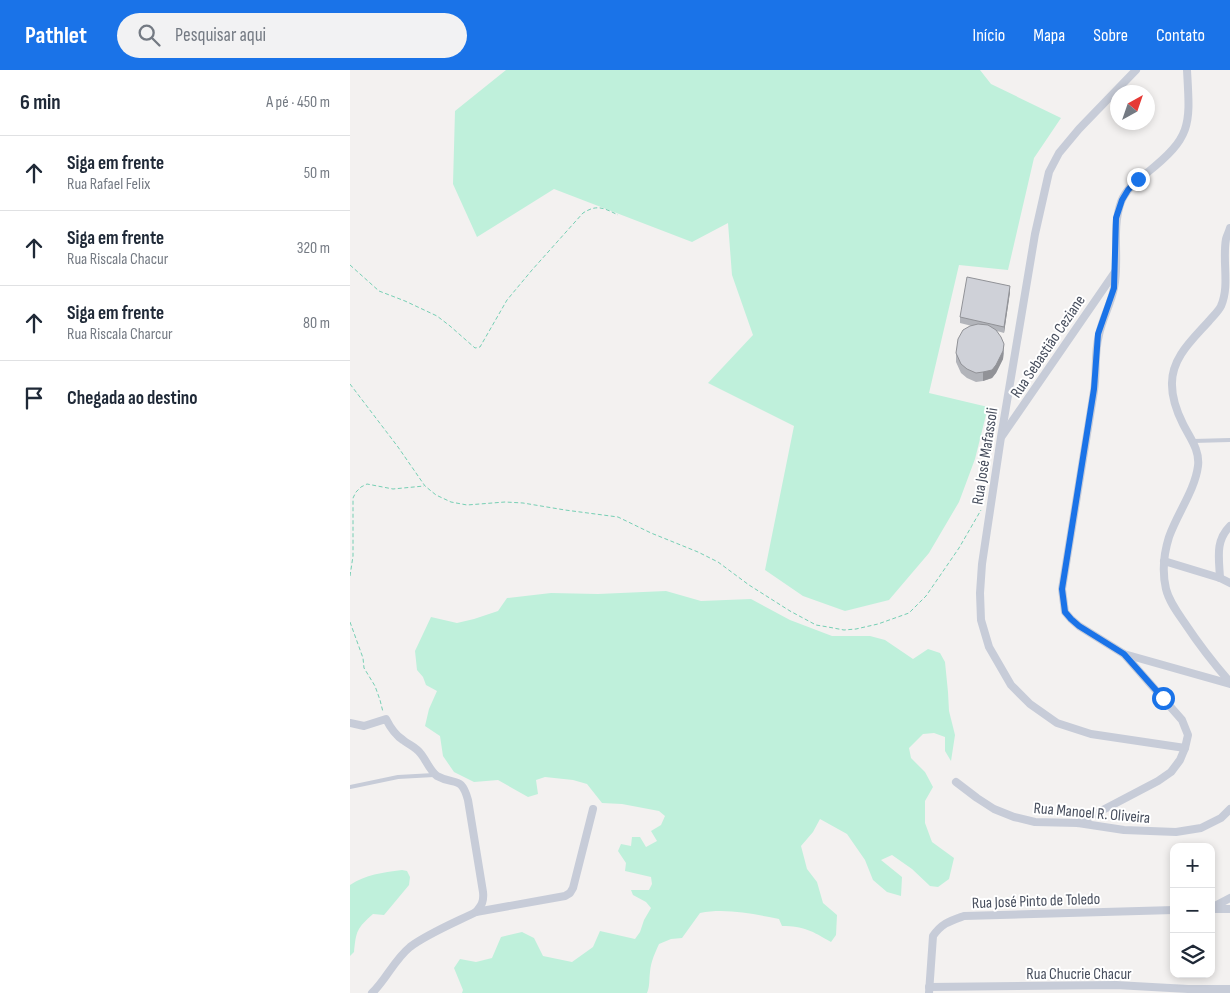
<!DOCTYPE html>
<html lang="pt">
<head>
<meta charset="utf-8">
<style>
	:root { --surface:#fff; --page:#f2f2f3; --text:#1f2937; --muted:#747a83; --line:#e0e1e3; --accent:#1a73e8 }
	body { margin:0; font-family:"Sofia Sans Condensed",sans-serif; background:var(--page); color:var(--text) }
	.controls { position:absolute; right:15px; bottom:15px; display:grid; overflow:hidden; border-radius:10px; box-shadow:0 2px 8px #0003 }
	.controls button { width:45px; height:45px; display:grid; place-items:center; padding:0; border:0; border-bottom:1px solid var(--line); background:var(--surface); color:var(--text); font:25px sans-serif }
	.compass { position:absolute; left:760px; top:15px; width:45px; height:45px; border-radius:50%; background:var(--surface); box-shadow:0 2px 8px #0003; rotate:40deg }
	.stop { position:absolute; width:15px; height:15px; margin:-11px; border:4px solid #1a73e8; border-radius:50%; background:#fff }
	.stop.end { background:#1a73e8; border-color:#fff; box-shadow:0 1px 5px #0008 }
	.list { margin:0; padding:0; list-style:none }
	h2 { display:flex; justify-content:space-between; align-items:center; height:65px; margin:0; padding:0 20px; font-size:21px }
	h2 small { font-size:16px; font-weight:400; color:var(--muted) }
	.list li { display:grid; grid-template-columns:32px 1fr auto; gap:15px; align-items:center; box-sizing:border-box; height:75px; padding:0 20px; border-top:1px solid var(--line) }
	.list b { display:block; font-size:19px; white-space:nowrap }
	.list p { margin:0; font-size:16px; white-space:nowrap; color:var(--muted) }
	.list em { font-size:16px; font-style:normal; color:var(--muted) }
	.icon { flex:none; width:28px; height:28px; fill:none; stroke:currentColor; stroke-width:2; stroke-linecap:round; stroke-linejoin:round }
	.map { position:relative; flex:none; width:880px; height:923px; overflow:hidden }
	header { display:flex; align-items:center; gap:30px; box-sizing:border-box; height:70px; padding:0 25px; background:var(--accent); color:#fff }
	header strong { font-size:24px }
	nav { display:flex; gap:28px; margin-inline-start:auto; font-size:18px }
	.search { width:350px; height:45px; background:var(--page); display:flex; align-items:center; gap:12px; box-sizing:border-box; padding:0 18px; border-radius:28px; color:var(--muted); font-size:19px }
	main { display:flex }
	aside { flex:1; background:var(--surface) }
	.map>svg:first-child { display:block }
	.green { fill:#bff0db }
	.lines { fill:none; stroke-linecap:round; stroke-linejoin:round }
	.path { stroke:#76cfb4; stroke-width:1; stroke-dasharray:4 2.5; stroke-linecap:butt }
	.service { stroke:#c7ccd8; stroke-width:4 }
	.minor { stroke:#c7ccd8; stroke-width:8 }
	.wall { fill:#b2b4ba }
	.shaded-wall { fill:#919297 }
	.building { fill:#cfd1d8; stroke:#919297 }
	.route { stroke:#1a73e8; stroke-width:6 }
	.labels { text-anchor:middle; stroke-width:4; stroke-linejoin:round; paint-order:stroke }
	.street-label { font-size:16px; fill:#484f5e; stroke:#fff }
</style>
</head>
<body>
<header>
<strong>Pathlet</strong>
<div class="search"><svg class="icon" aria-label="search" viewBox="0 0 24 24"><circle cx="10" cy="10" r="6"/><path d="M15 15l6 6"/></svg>Pesquisar aqui</div>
<nav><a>Início</a><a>Mapa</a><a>Sobre</a><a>Contato</a></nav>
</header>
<main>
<aside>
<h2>6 min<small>A pé · 450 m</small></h2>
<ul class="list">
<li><svg class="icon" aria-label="ahead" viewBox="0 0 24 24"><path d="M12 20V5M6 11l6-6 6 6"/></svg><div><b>Siga em frente</b><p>Rua Rafael Felix</p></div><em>50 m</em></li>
<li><svg class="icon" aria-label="ahead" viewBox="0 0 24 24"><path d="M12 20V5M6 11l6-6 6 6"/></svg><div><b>Siga em frente</b><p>Rua Riscala Chacur</p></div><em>320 m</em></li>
<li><svg class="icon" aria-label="ahead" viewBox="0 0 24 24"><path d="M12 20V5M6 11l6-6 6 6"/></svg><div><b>Siga em frente</b><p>Rua Riscala Charcur</p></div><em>80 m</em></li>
<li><svg class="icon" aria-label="arrive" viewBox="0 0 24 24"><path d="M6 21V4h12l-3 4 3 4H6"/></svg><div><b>Chegada ao destino</b></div></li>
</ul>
</aside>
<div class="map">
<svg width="880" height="923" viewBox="0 0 880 923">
	<rect width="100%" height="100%" fill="#f3f1f0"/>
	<!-- green -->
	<g class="green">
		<path d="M156,0h474l11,14 70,34 -27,40 -26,112 -49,-5 -30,128 59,14 -13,52 -16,43 -30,51 -40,47 -44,11 -42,-15 -38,-26 29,-144 -86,-43 45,-48 -21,-60 -4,-52 -36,19 -138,-53 -77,48 -24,-53 2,-73z"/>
		<path d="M316,521l35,10 50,-2 39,21 42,16h38l15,4 28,19 15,-10 12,4 5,9 3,30 1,19 6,24 -4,26 -6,-10v-14l-11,-4 -11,1 -14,14 2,10 14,14 8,15 -8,14v22l7,19 22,16 -5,21 -11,8 -8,-1 -18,-17 -20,-14 -11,5 21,17 -1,19 -14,-4 -14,-12 -8,-20 -18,-26 -27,-15 -7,13 -12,14 6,23 10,13 6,21 14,12 -1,20 -5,7c-19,-11 -27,-16 -49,-16l-3,-7c-26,-5 -53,-11 -79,-6l-18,25 -11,1 -12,5c-4,9 -8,17 -9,28 -1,7 0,14 -3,21h-185l1,-3 -9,-22 6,-9 16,3 16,-4 9,-21 21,-5 12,6 9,18 29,6 21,-15 7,-16 35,8 5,-7 4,-12 7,-12 -5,-6 -13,-7 -2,-5h18l3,-6 -1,-7 -26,-6 1,-8 -8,-12 3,-7 10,2 1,-9h8l6,10 11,-6 -6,-10 10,-6 4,-9 -6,-5 -37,-7 -20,-1 -15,-19 -14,-4 -28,-3 -9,3 2,14 -10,3 -30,-17 -24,2 -20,-10 -11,-16 -3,-20 -15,-10 4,-17 8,-18 -11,-6 -3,-8 -6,-7 -2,-19 16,-34 26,6 17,-4 24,-8 9,-13 44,-5 47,1z"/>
		<path d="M52,800l5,1 3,6 -1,8 -25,30 -11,-1c-16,14 -17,17 -19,38l-4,4v-71c17,-11 31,-12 52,-15z"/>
	</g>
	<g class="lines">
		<!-- path -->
		<g class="path">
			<path d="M0,195l29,26 26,10 32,15 13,10 25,22 5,-1 27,-47 25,-30 51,-57c14,-9 21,-5 35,2"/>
			<path d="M0,314l48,63 27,39 11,9 15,7 16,3 38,-3 18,1 42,7 53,7 33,16 47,19 20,10 31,23 41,26 26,14 12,2 16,3 12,-1 22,-5 31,-11 17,-17 33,-48 22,-38"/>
			<path d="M0,506l3,-20v-58l3,-6 5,-5 6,-3 26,5 31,-3"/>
			<path d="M0,552l13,36 1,10 11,18 5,14 3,12"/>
		</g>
		<!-- service -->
		<g class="service">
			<path d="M843,371l37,-1"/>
			<path d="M0,717l48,-10 36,-2"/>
		</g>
		<!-- minor -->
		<g class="minor">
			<path d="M786,0l-57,59 -20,24 -10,19 -14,62 -34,203 -19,127 -2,29 1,27 8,27 22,38 19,19 27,19 34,11 94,14"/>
			<path d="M837,0c3,54 6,66 -39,102 -11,8 -22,17 -27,30 -10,28 -1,58 -7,86 -3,16 -12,31 -15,47 -5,18 -2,38 -5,56 -11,66 -21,132 -32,198l3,23 6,7 8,7 45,28 106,30"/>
			<path d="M880,158c-1,4 -3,7 -4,11 -4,22 4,47 -5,67 -3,6 -8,10 -12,15 -16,18 -38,37 -37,64 0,13 5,27 11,39 7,14 17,26 15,42 -3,24 -21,48 -29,71 -5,16 -7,35 -3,52 3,12 11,23 18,33 14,21 29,41 46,60"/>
			<path d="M652,366l113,-164"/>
			<path d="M814,491l56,17 10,5"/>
			<path d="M870,508c-1,-20 -5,-37 10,-52"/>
			<path d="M0,653l14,3 22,-7c4,8 9,16 17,21 6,5 13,7 18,14 5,6 9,17 16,22 18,10 24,-1 31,24l15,92c1,9 -1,13 -7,20 -20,10 -49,22 -66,35 -16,13 -24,33 -38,46"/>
			<path d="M606,712l21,16 17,11 20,8 21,5 43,1 46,7 52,2 25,-4 20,-10 9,-9"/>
			<path d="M728,753l80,-42 13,-9 9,-12 5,-12 3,-13 -6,-15 -58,-66"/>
			<path d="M861,838l19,-10"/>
			<path d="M862,839h18"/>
			<path d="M126,842l89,-16 5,-3 3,-5 20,-79"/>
			<path d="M579,917l187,-2 72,4h42"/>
			<path d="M579,923l4,-57c9,-13 17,-15 31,-20l210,-6"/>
		</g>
	</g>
	<!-- wall -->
	<path class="wall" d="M660,222l-6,41 -7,-2 7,22 -1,6 -7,14 -4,5 -9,3 -7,1 -9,-4 -6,-5 -5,-11v-9l16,-27 -12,-3v-6z"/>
	<!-- shaded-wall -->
	<g class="shaded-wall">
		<path d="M660,216v6l-6,41v-6z"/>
		<path d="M654,274l-1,15 -7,14 -4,5 -9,3v-9z"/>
	</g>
	<!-- building -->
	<g class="building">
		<path d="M617,207l43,9 -6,41 -44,-10z"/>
		<path d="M628,254l10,1 8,5 5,7 3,7 -1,7 -7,14 -4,5 -9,2 -7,1 -9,-4 -6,-5 -5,-11 2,-14 5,-9 7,-4z"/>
	</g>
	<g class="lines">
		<!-- route -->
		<path class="route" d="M788,109l-10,11 -6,10 -6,18 -2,70 -16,46 -4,55 -32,200 3,23 6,7 8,7 45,28 39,44"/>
	</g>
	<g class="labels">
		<!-- street labels -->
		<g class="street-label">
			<text transform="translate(697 276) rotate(-56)" y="6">Rua Sebastião Ceziane</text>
			<text transform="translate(634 386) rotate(-81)" y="6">Rua José Mafassoli</text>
			<text transform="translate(742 742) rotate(5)" y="6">Rua Manoel R. Oliveira</text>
			<text transform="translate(686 830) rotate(-2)" y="6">Rua José Pinto de Toledo</text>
			<text x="729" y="909">Rua Chucrie Chacur</text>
		</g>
	</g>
</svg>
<div class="controls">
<button>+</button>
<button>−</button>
<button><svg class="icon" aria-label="layers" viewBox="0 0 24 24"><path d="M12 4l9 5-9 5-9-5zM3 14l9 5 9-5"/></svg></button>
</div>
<svg class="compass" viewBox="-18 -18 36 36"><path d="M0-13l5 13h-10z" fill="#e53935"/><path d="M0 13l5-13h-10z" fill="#747a83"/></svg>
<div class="stop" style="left:813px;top:628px"></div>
<div class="stop end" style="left:788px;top:109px"></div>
</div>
</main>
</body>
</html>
